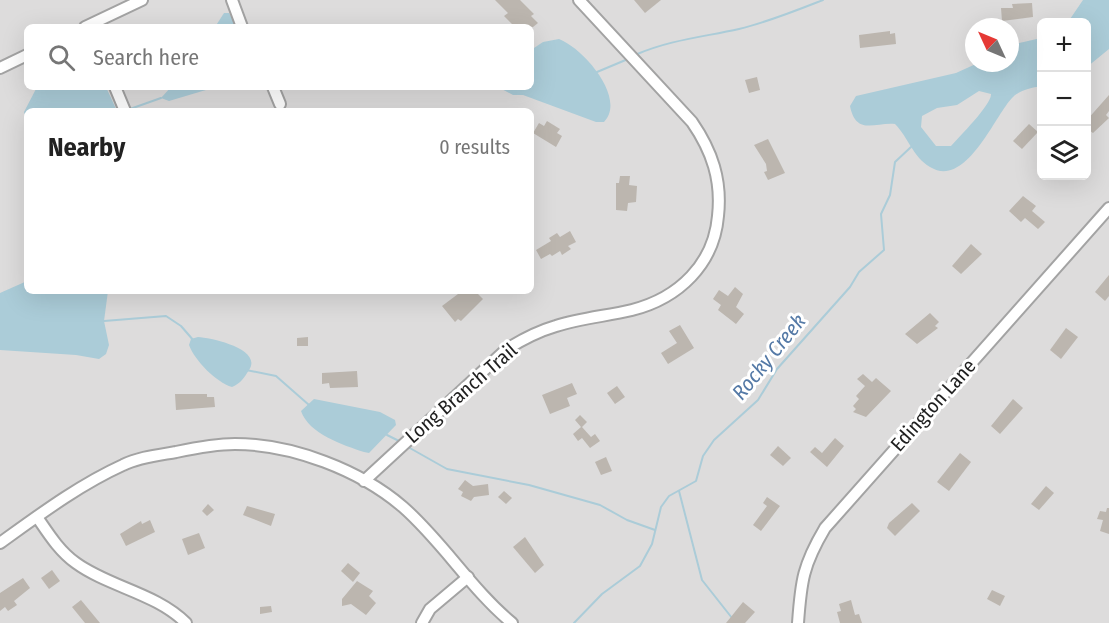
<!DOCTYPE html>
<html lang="en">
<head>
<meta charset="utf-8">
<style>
	:root { --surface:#fff; --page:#f2f2f2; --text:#222; --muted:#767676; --line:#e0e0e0 }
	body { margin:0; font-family:"Fira Sans Condensed",sans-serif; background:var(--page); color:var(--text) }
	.controls { position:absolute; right:18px; top:18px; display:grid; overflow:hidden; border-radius:9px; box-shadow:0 6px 24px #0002 }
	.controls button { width:54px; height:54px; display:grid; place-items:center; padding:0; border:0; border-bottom:2px solid var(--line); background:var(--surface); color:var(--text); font:30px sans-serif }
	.compass { position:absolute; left:965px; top:18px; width:54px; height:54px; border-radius:50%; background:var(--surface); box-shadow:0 6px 24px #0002; rotate:314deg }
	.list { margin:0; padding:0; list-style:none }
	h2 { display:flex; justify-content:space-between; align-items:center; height:78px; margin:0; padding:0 24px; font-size:26px }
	h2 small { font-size:20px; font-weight:400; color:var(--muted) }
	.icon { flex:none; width:33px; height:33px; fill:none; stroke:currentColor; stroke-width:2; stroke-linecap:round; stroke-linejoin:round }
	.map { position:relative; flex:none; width:1109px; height:623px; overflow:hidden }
	.search { position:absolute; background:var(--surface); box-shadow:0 6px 24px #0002; left:24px; top:24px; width:510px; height:66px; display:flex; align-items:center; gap:15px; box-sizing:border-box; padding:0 21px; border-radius:9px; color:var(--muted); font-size:22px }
	.panel { position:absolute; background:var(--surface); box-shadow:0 6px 24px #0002; left:24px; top:108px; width:510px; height:186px; border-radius:9px }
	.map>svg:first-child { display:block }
	.residential { fill:#dddcdc; fill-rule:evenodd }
	.water { fill:#abccd8; fill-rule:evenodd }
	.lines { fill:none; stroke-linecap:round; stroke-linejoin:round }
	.stream { stroke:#abccd8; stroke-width:2 }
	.building { fill:#bcb6af }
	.minor-casing { stroke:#a3a3a3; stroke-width:14 }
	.minor { stroke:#fff; stroke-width:10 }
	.labels { text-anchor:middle; stroke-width:6; stroke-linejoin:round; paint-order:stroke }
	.street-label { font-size:20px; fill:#1f1f1f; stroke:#fff }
	.water-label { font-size:21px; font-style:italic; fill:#5479a6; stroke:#fff }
</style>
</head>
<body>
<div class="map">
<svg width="1109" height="623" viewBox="0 0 1109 623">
	<rect width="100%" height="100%" fill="#efece6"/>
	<!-- residential -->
	<path class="residential" d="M0,0h1109v623h-1109zM1042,22h44v154h-44zM27,27h504v60h-504zM974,27h36v36h-36zM27,111h504v180h-504z"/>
	<!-- water -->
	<g class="water">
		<path d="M1083,0h26v49l-22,18 -1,-45h-18z"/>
		<path d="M224,13h5l8,14h-22z"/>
		<path d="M1041,38v48c-10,2 -22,4 -29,12 -18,19 -46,91 -82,69 -17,-10 -22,-30 -35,-43 -20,-2 -39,12 -45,-18l6,-10 100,-23 22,-10h32v-18zM979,91l12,3c1,10 -31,42 -40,52h-15l-15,-19 1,-11 15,-8 20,-3z"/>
		<path d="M559,39c24,9 68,59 45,83h-8l-73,-27h-10l-15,-8h33v-37l12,-8z"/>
		<path d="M37,87h69l11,24h-90v11l-3,-10z"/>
		<path d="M171,87h45l-47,14 -8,-3z"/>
		<path d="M27,281v10h81l-4,30 5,24 -3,9 -7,5 -23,-4 -76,-5v-57z"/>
		<path d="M198,337c14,1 65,12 51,33 -5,8 -8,13 -17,17 -16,-5 -37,-26 -43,-42l2,-6z"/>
		<path d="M314,399l66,13 15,8 1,5 -27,28 -5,-1c-21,-7 -55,-18 -63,-41z"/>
	</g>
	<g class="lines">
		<!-- stream -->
		<g class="stream">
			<path d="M335,27h11"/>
			<path d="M635,55c34,-15 68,-18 104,-26 29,-7 56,-18 84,-29"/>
			<path d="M597,72l31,-13"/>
			<path d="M130,109l31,-11"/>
			<path d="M104,321l62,-5 15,10 13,15"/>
			<path d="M246,370l30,6 33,29"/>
			<path d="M387,435l14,7"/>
			<path d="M408,447l39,22 82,16 71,20 27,15 28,10"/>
			<path d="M679,491l23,89 30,38"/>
			<path d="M574,623l28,-29 38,-28 12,-22 9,-37 8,-11 27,-15 7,-25 11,-16 44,-40 19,-31 73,-82 9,-15 25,-22 -3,-36 9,-19 5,-33 16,-15"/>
		</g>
	</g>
	<!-- building -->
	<g class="building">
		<path d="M495,0h25l14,14 -3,2 7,7 -5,4h-18l-11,-11 4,-3z"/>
		<path d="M634,0h27l-16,13z"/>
		<path d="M1032,3l1,14 -31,4 -1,-13h12l-1,-4z"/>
		<path d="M890,31v3l5,-1 1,11 -36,4 -1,-13z"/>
		<path d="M757,77l3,13 -11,3 -4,-13z"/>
		<path d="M1109,95v16l-3,4 3,3 -16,15 -7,-5v-7z"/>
		<path d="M547,121l13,8 -3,4 5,3 -6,11 -23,-14 6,-10 5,3z"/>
		<path d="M1029,124l9,8 -16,17 -9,-8z"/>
		<path d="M768,139l17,34 -17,7 -4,-8 3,-1 -1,-7 -12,-19z"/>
		<path d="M620,176h10l-1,9 8,1 -1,16 -8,1 -1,8 -11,-1v-27h3z"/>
		<path d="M1023,196l13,10 -4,5 13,11 -7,7 -13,-11 -4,4 -12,-11z"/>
		<path d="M570,231l6,11 -8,4 3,3 -9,6 -2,-4 -8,5 -2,-2 -9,5 -5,-9 15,-9 -2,-3 8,-5 3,4z"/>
		<path d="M971,244l11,10 -21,20 -9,-8z"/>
		<path d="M1109,275v21l-4,5 -10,-9z"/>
		<path d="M735,287l8,7 -7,13 8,7 -8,10 -18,-14 3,-5 -8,-6 6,-9 9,6z"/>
		<path d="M462,291h13l8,8 -22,22 -3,-2 -3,3 -13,-16z"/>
		<path d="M930,313l9,9 -4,4 3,2 -21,16 -12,-10z"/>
		<path d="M680,325l14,23 -26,16 -7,-11 16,-10 -8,-12z"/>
		<path d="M1066,328l12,9 -17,22 -11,-9z"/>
		<path d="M308,337v9h-11v-8z"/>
		<path d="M357,371l1,16 -28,1 -1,-5 -7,1v-11z"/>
		<path d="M863,374l9,8 4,-4 15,13 -25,26 -13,-5 3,-3 -3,-3 6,-7 -3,-3 9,-10 -8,-7z"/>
		<path d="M572,383l5,11 -10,4 3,8 -20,8 -8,-19z"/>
		<path d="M617,386l8,11 -10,7 -8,-11z"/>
		<path d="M175,394h32v3h7l1,10 -39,3z"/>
		<path d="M1013,399l10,9 -23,26 -9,-8z"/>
		<path d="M580,415l7,7 -5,5 9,10 4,-3 5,7 -10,7 -8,-10 -4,3 -5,-7 8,-7 -6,-7z"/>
		<path d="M835,438l9,8 -17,21 -17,-15 5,-5 7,6z"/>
		<path d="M778,446l13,12 -8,8 -13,-11z"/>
		<path d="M960,453l11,9 -22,29 -12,-9z"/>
		<path d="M606,457l6,14 -11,4 -6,-13z"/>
		<path d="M465,480l8,6 15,-2 1,11 -15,2 -3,4 -10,-5 2,-4 -5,-3z"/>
		<path d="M1046,486l8,7 -15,17 -8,-6z"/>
		<path d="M504,491l8,7 -6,6 -8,-7z"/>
		<path d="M767,497l13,9 -19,25 -8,-6 14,-19 -4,-3z"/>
		<path d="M912,503l8,8 -25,25 -8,-8 2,-5z"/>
		<path d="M208,504l6,6 -7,6 -5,-5z"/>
		<path d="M247,506l28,8 -4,12 -28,-11z"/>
		<path d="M1107,508h2v26l-9,-3 3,-11 -6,-1 3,-8 6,1z"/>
		<path d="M150,520l5,12 -29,14 -6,-12 21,-13 1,3z"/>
		<path d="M199,533l6,15 -17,7 -6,-16z"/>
		<path d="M525,537l19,28 -9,8 -22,-26z"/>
		<path d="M348,563l12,10 -7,9 -12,-11z"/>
		<path d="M52,570l8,11 -11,8 -8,-11z"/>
		<path d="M23,578l7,10 -16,13 3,4 -9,6 -3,-4 -5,4v-18z"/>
		<path d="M357,581l16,10 -4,5 7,7 -10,12 -15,-11 -9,2v-7z"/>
		<path d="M992,590l13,6 -5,10 -13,-7z"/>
		<path d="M81,600l19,23h-15l-13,-16z"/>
		<path d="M851,600l4,15 4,-1 3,9h-22l-3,-11 4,-1 -2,-7z"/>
		<path d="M743,602l12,10 -10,11h-19z"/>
		<path d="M271,606l1,6 -12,2v-7z"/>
	</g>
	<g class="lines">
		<!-- minor casing -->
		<g class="minor-casing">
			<g id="minor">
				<path d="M232,0l10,27"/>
				<path d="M85,27l57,-27"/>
				<path d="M0,68l27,-13"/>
				<path d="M115,87l10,24"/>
				<path d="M273,87l7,17"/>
				<path d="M364,481l143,-132c16,-10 32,-18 49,-23 25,-8 51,-10 76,-16 47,-12 82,-46 86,-94 4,-36 -6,-65 -26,-94l-113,-122"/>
				<path d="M37,517c11,16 22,34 39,46 33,24 80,30 110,60"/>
				<path d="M0,543c39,-28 79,-58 123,-78 16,-8 36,-10 53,-13 19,-4 40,-8 59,-8 57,0 125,26 168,63 40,35 68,82 109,116"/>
				<path d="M422,623l8,-14 38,-32"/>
				<path d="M798,623c3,-42 5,-58 27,-95l284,-320"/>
			</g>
		</g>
		<!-- minor -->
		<use href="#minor" class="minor"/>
	</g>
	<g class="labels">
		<!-- street labels -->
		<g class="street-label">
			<text transform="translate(461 393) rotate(-41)" y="7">Long Branch Trail</text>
			<text transform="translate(933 405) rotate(-48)" y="7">Edington Lane</text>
		</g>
		<!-- water labels -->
		<g class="water-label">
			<text transform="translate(769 357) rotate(-51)" y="7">Rocky Creek</text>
		</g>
	</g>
</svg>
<div class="controls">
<button>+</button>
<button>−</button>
<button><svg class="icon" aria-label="layers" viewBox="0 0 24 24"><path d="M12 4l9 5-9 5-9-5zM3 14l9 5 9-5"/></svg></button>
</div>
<svg class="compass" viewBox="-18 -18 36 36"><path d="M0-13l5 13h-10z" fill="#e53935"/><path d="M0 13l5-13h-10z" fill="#767676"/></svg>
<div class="search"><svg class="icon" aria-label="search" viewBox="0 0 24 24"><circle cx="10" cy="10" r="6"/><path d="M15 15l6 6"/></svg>Search here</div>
<section class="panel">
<h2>Nearby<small>0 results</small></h2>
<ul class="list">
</ul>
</section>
</div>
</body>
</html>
